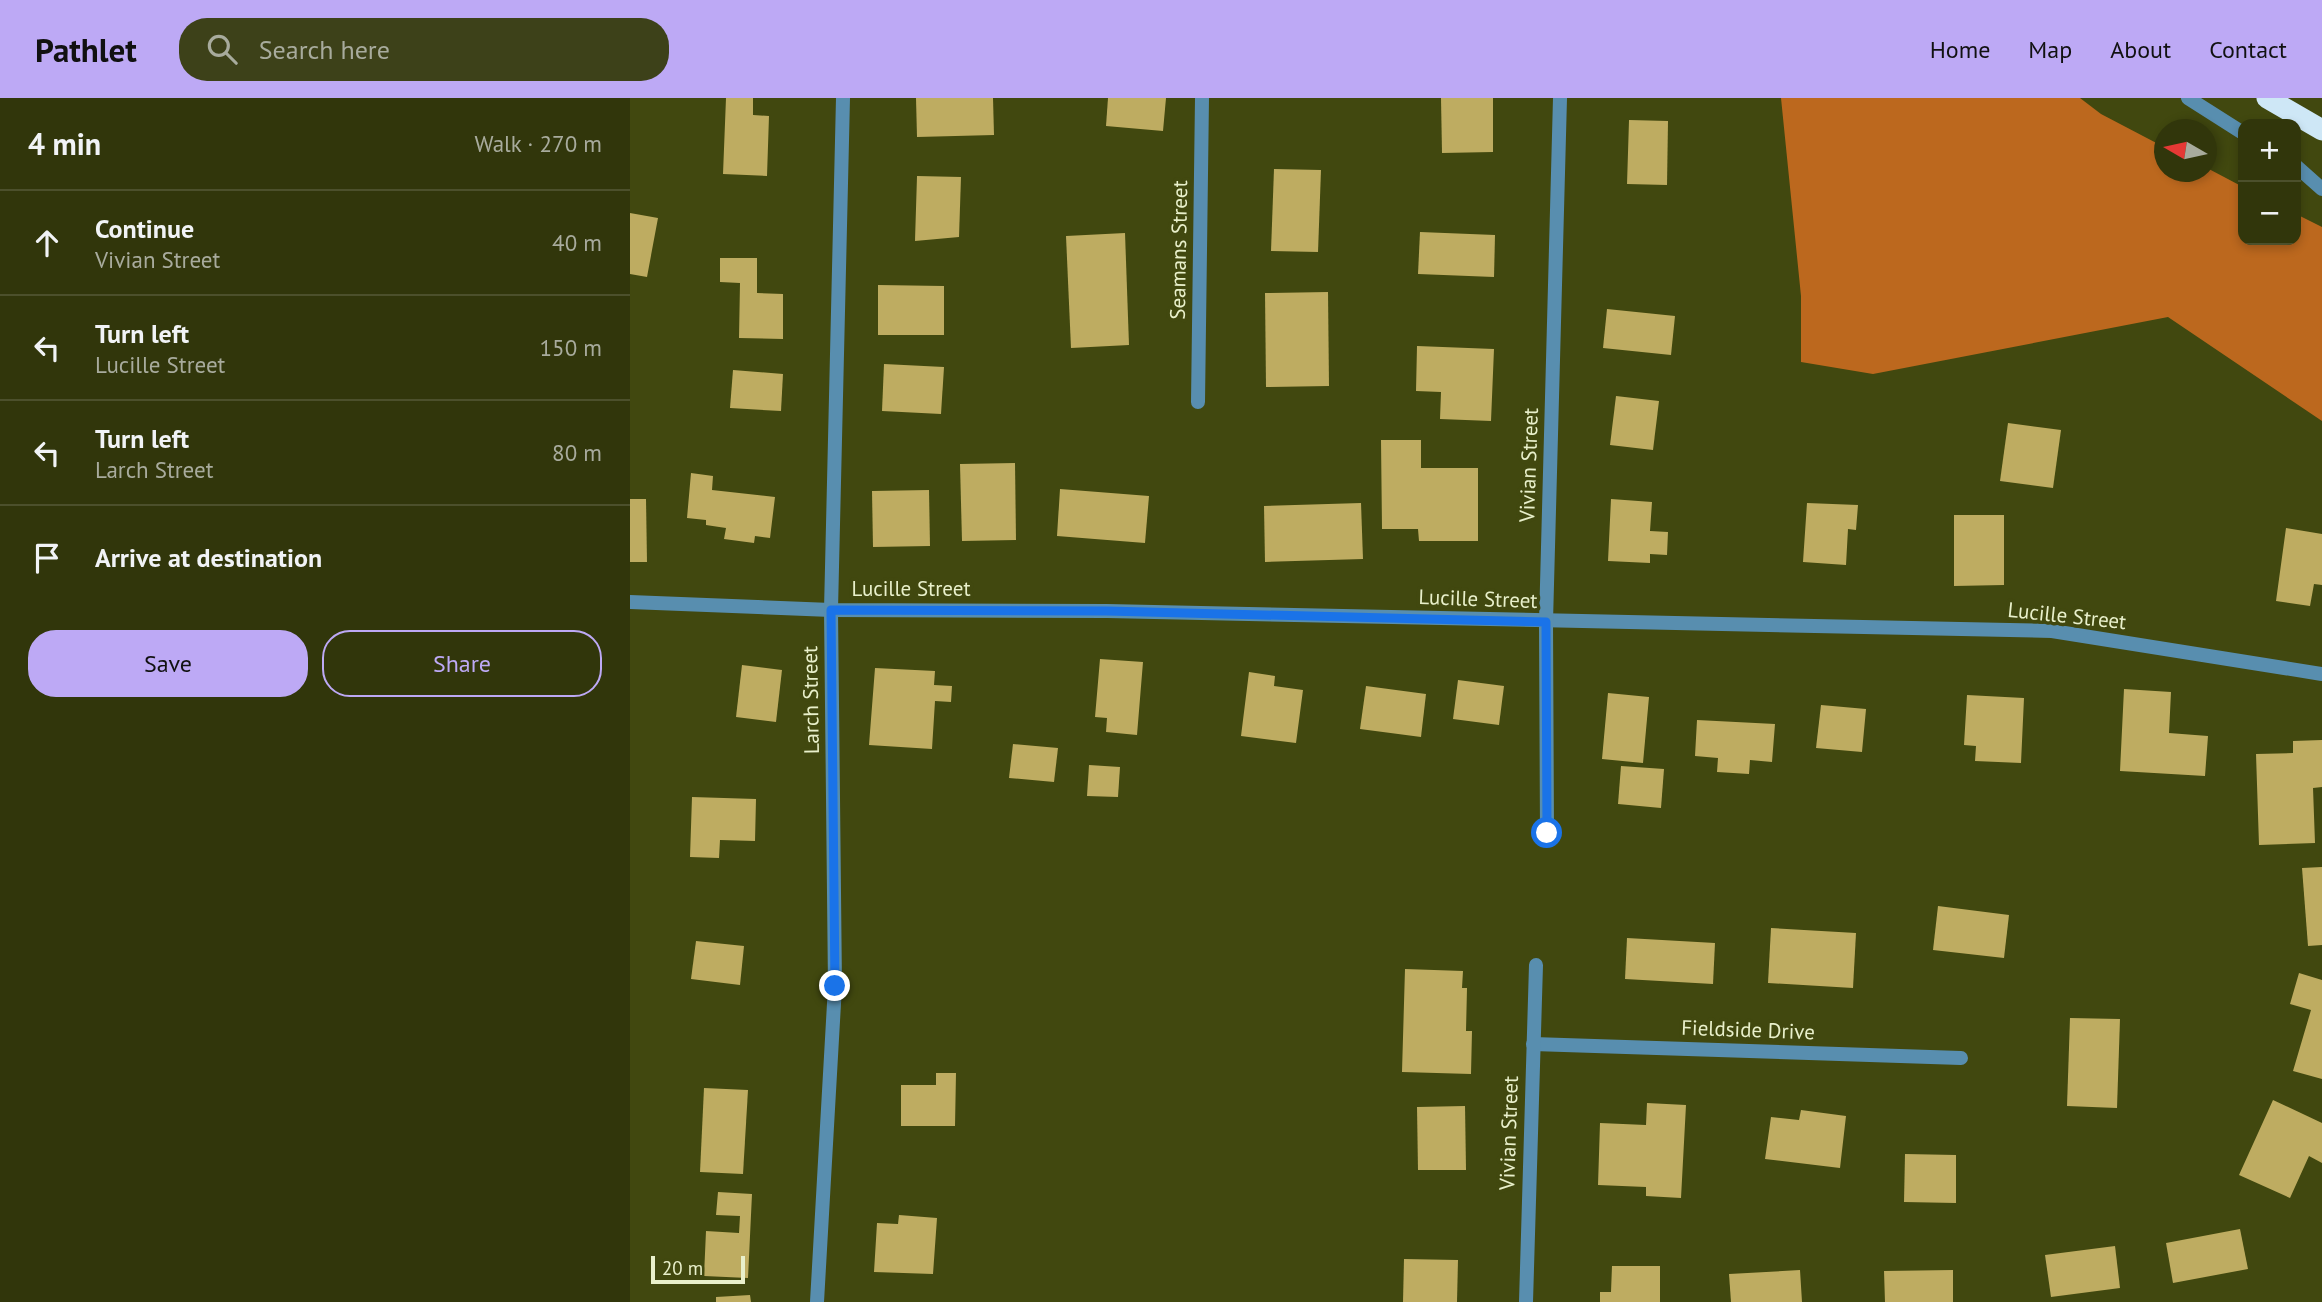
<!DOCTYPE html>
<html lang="en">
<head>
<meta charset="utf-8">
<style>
	:root { --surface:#31360b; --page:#3d4119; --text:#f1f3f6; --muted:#a8ab9d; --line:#4c502c; --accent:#bda9f5 }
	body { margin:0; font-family:"PT Sans",sans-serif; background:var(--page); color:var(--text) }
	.controls { position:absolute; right:21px; top:21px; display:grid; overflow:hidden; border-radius:14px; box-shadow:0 4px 10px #0003 }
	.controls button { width:63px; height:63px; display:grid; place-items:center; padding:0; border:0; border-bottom:2px solid var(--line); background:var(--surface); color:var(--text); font:35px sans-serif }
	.compass { position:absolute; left:1524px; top:21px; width:63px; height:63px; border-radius:50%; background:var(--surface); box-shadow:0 4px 10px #0003; rotate:279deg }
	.scale { position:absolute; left:21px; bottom:18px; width:94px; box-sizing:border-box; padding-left:7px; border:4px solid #e9f0cb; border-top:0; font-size:19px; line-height:24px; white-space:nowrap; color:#e9f0cb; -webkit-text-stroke:5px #41480f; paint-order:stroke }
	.stop { position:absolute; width:21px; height:21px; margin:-16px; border:5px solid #1a73e8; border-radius:50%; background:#fff }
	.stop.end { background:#1a73e8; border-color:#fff; box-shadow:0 2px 7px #0008 }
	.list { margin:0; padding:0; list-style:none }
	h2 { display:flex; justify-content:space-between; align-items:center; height:91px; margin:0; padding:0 28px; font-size:30px }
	h2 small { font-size:23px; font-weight:400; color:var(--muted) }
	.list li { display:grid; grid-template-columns:46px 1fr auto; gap:21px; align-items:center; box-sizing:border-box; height:105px; padding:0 28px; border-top:2px solid var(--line) }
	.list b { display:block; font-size:26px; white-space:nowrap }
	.list p { margin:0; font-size:23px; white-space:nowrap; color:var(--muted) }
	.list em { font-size:23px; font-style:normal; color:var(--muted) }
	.actions { display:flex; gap:14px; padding:21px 28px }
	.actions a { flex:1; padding:16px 0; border:2px solid var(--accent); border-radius:28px; text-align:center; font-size:24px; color:var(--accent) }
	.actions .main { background:var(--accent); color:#111 }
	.icon { flex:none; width:38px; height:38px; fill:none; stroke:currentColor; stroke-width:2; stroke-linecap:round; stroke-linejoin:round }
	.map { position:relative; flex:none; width:1692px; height:1204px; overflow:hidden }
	header { display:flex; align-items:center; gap:42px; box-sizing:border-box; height:98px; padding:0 35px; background:var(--accent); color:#111 }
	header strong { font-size:33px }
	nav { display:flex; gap:38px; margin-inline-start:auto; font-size:24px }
	.search { width:490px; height:63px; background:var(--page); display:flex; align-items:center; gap:18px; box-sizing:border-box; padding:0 24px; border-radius:28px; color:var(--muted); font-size:26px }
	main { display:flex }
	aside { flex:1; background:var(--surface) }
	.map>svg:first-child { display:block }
	.forest { fill:#bc681e }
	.building { fill:#beac61 }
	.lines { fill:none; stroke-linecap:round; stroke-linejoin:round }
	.lane { stroke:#588eaf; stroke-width:14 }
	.street { stroke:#588eaf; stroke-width:14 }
	.highway { stroke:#cee7f6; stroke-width:21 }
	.route { stroke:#1a73e8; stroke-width:9 }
	.labels { text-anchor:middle; stroke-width:7; stroke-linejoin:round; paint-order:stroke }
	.street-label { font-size:21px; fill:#e9f0cb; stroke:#41480f }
</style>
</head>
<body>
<header>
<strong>Pathlet</strong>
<div class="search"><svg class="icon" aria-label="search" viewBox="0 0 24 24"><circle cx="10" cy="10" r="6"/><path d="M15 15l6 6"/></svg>Search here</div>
<nav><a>Home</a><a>Map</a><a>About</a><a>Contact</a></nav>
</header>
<main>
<aside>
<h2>4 min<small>Walk · 270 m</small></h2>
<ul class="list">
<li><svg class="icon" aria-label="ahead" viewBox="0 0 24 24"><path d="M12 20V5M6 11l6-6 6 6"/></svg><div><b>Continue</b><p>Vivian Street</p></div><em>40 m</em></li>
<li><svg class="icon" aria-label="left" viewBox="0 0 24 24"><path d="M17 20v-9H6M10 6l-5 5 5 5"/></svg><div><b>Turn left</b><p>Lucille Street</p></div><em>150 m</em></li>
<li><svg class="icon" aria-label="left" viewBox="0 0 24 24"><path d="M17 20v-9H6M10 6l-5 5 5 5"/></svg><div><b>Turn left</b><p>Larch Street</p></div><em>80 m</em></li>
<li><svg class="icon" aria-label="arrive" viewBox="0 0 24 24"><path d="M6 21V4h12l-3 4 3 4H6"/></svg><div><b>Arrive at destination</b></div></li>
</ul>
<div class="actions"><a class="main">Save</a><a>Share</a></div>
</aside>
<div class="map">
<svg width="1692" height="1204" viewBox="0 0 1692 1204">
	<rect width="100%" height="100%" fill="#41480f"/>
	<!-- forest -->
	<path class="forest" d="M1151,0h299l21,16 63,33v25h42l1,-4 36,19v53h53v-26l26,13v194l-154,-104 -295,57 -72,-12v-66z"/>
	<!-- building -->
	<g class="building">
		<path d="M96,0h27v17l16,1 -2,60 -44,-2z"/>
		<path d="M286,0h77l1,37 -77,2z"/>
		<path d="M478,0h58l-3,33 -57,-5z"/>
		<path d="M811,0h52v54l-51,1z"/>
		<path d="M999,22l39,1 -1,64 -40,-1z"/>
		<path d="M644,71l47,1 -3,82 -47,-1z"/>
		<path d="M287,78l44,1 -2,60 -44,4z"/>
		<path d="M0,115l28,5 -11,59 -17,-3z"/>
		<path d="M790,134l75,3 -1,42 -76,-3z"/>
		<path d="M495,135l4,112 -58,3 -5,-112z"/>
		<path d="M90,160h37v35l26,1v45l-44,-1 1,-55 -20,-1z"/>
		<path d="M248,187l66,1v49h-66z"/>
		<path d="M698,194l1,94 -63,1 -1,-94z"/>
		<path d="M977,211l68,7 -4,39 -68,-7z"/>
		<path d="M787,248l77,3 -3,72 -51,-2 1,-27 -25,-1z"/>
		<path d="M254,266l60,3 -3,47 -59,-3z"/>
		<path d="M103,272l50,4 -2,37 -51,-3z"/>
		<path d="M986,298l43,5 -6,49 -43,-5z"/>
		<path d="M1378,325l53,7 -8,58 -53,-7z"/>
		<path d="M751,342h40v28h57v73h-59l-1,-12h-36z"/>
		<path d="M385,365l1,77 -54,1 -2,-77z"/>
		<path d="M61,375l22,3 -1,14 63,7 -5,41 -15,-2 -1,7 -30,-4 2,-11 -20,-3v-5l-19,-2z"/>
		<path d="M430,391l89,7 -4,47 -88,-7z"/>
		<path d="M299,392l1,56 -57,1 -1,-56z"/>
		<path d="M0,401h16l1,63h-17z"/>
		<path d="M981,401l41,3 -2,29 18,1 -1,23 -17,-1v9l-42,-2z"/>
		<path d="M731,405l2,56 -98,3 -1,-56z"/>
		<path d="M1177,405l51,2 -2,25 -8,-1 -2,36 -43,-3z"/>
		<path d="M1324,417h50v70l-50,1z"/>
		<path d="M1656,430l36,6v51l-8,-1 -4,22 -34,-5z"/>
		<path d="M470,561l43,3 -6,73 -31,-3 1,-14 -12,-1z"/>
		<path d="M112,567l40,5 -6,52 -40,-5z"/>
		<path d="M245,570l60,3 -1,14 18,1 -1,16 -16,-1 -3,48 -63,-4z"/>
		<path d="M619,574l26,4 -1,10 29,4 -7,53 -55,-7z"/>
		<path d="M828,582l46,6 -5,39 -46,-6z"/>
		<path d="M736,588l60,8 -5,43 -61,-8z"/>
		<path d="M1494,591l47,3 -2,41 39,3 -3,40 -85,-5z"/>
		<path d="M978,595l41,4 -6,66 -41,-4z"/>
		<path d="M1337,597l57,3 -3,65 -46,-2 1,-15 -12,-1z"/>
		<path d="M1191,607l45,4 -4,43 -46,-4z"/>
		<path d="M1067,622l78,4 -3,38 -22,-2 -1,14 -32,-2 1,-14 -23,-2z"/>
		<path d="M1692,642v47l-9,1 2,55 -56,2 -3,-91 37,-1v-12z"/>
		<path d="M383,646l45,4 -4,34 -45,-4z"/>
		<path d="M459,667l31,2 -2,30 -31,-1z"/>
		<path d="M991,668l43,3 -3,39 -43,-4z"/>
		<path d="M62,699l64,2 -1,42 -35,-1 -1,18 -29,-1z"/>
		<path d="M1692,769v78l-14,1 -6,-78z"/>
		<path d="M1308,808l71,9 -5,43 -71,-8z"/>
		<path d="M1141,830l85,5 -3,55 -85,-5z"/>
		<path d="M997,840l88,5 -2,41 -88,-5z"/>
		<path d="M66,843l48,5 -4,39 -49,-6z"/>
		<path d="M775,871l58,2 -1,17h5l-1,43h6l-1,43 -69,-2z"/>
		<path d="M1669,875l23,7v99l-29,-8 18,-61 -21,-6z"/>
		<path d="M1440,920l50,1 -3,89 -50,-2z"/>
		<path d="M306,975h20l-1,53h-54v-41h35z"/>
		<path d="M74,990l44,2 -5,84 -43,-2z"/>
		<path d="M1643,1002l49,23v40l-13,-7 -19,42 -51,-23z"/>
		<path d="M1017,1005l39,2 -5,93 -35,-2v-9l-48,-2 2,-62 46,2z"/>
		<path d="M835,1008l1,64h-48l-1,-63z"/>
		<path d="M1171,1012l45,6 -6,52 -75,-9 6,-42 28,3z"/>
		<path d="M1275,1056l51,1v48l-52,-1z"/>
		<path d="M88,1094l34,2 -4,84 -44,-2 2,-45 33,2 1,-17 -24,-1z"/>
		<path d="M269,1117l38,3 -4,56 -59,-2 3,-49 21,1z"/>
		<path d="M1610,1131l8,40 -75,14 -7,-40z"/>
		<path d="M1485,1148l5,42 -69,9 -6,-42z"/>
		<path d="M774,1161l54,1 -1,42h-54z"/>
		<path d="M982,1168h48v36h-60v-10h11z"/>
		<path d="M1170,1172l2,32h-71l-2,-28z"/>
		<path d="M1323,1172v32h-68l-1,-31z"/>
		<path d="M120,1197l1,7h-35v-5z"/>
	</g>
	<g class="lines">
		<!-- lane -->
		<g class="lane">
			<path d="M1558,0l55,35"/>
			<path d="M1666,68l26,23"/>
		</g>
		<!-- street -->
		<g class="street">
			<path d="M568,304l4,-304"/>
			<path d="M0,504l201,8 276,1 945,20 270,43"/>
			<path d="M917,735l-1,-211 14,-524"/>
			<path d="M903,946l428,14"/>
			<path d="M187,1204l18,-316 -4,-376 12,-512"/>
			<path d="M896,1204l10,-337"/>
		</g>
		<!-- highway -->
		<path class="highway" d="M1637,0l55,32"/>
	</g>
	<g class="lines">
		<!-- route -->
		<path class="route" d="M205,888l-4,-376 276,1 439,11 1,211"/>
	</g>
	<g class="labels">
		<!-- street labels -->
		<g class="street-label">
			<text transform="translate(549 152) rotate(-89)" y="7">Seamans Street</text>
			<text transform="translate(899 367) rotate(-88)" y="7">Vivian Street</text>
			<text x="281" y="498">Lucille Street</text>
			<text transform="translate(848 501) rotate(2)" y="7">Lucille Street</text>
			<text transform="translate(1437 518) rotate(6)" y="7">Lucille Street</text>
			<text transform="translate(181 602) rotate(-91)" y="7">Larch Street</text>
			<text transform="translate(1118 932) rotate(2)" y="7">Fieldside Drive</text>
			<text transform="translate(879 1035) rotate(-88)" y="7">Vivian Street</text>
		</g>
	</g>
</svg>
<div class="controls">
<button>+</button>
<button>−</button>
</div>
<svg class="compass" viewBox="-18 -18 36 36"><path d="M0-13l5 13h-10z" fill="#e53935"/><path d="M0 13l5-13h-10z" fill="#a8ab9d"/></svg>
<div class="scale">20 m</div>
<div class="stop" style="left:917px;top:735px"></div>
<div class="stop end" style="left:205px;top:888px"></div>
</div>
</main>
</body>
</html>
